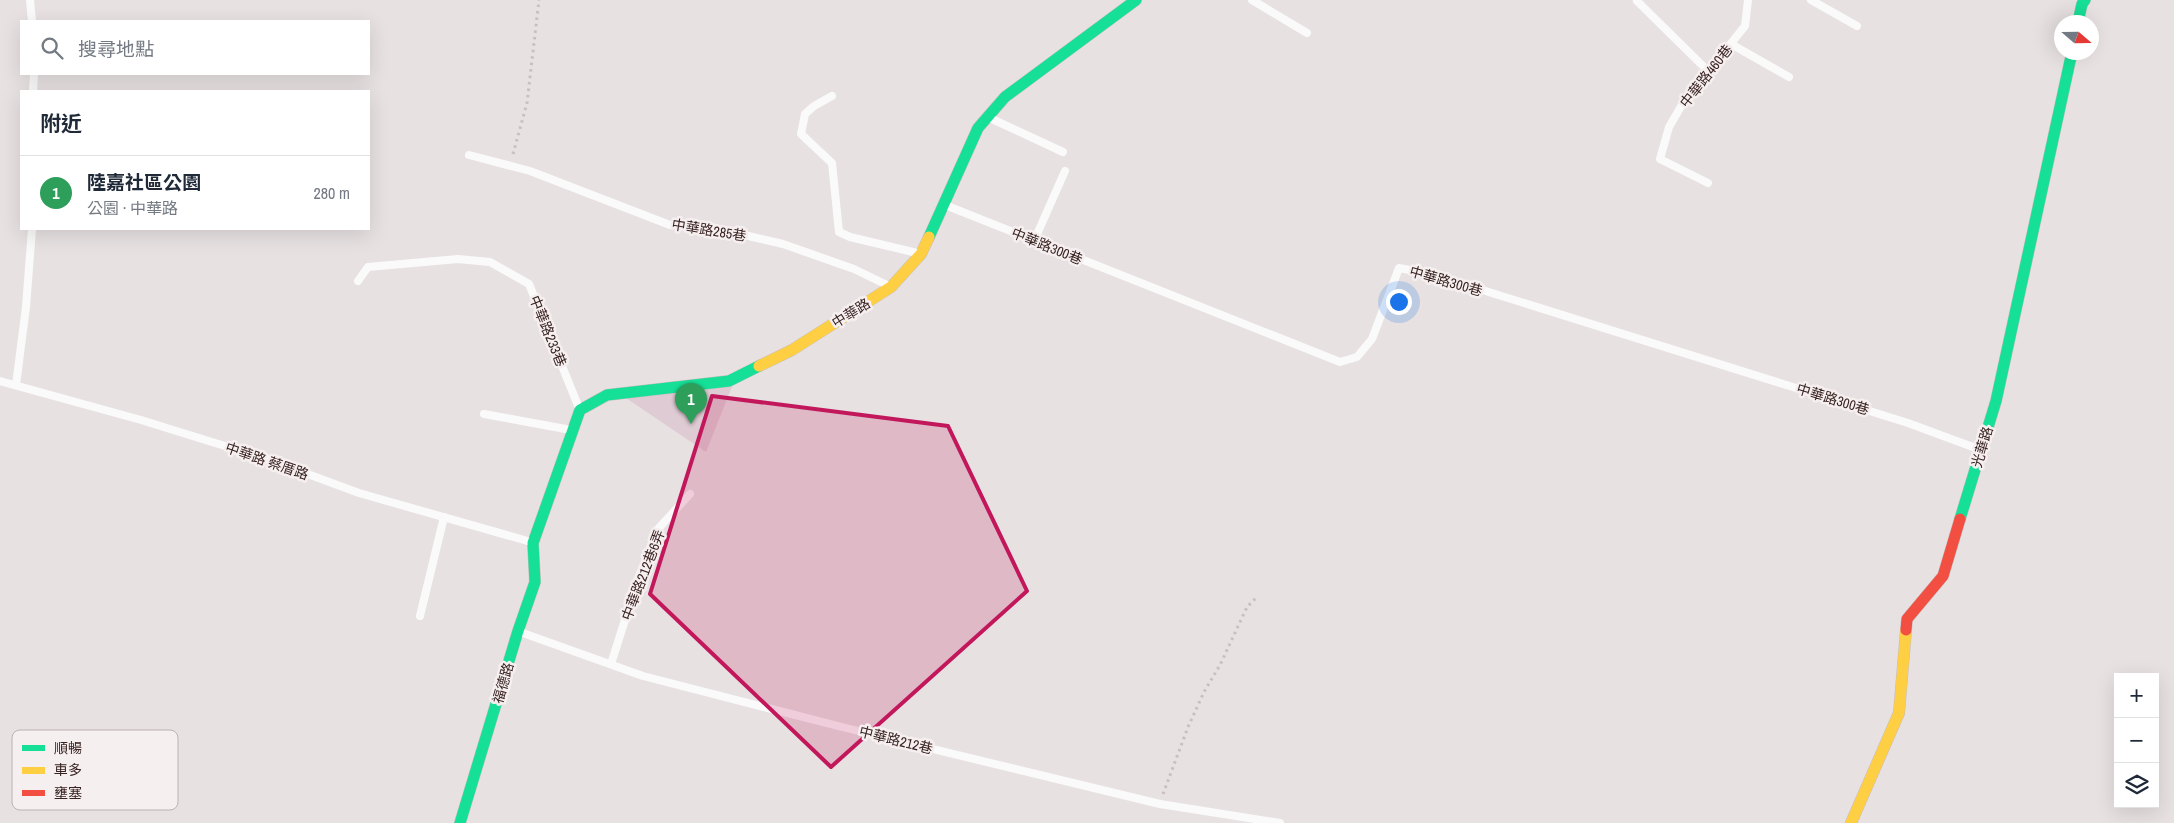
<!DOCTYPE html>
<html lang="zh-TW">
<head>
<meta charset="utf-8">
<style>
	:root { --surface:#fff; --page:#f2f2f3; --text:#1f2937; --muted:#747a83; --line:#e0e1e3; --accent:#756665 }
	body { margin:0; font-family:"Archivo Narrow","Noto Sans TC",sans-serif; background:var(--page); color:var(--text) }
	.controls { position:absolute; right:15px; bottom:15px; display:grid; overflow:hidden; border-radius:0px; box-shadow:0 5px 20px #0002 }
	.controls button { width:45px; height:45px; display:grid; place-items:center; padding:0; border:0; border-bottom:1px solid var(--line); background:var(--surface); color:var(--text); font:25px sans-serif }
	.compass { position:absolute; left:2054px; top:15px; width:45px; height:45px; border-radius:50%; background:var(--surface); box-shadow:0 5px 20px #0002; rotate:110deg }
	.you { position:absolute; left:1398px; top:301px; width:18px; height:18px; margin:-12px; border:4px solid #fff; border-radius:50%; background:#1a73e8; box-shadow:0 0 0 8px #1a73e833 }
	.badge { display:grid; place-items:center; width:32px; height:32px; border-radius:50%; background:var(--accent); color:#fff; font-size:16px; font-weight:700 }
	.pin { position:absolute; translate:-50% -41px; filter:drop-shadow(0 1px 2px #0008) }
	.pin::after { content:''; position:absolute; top:26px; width:18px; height:15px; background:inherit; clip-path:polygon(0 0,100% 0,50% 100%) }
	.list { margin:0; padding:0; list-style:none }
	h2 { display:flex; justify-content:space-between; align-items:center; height:65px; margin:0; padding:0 20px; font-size:21px }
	h2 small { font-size:16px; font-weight:400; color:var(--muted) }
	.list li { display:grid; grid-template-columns:32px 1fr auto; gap:15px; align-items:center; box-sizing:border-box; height:75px; padding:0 20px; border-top:1px solid var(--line) }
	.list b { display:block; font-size:19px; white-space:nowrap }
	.list p { margin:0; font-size:16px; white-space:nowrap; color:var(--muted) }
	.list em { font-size:16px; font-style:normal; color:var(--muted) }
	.icon { flex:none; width:28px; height:28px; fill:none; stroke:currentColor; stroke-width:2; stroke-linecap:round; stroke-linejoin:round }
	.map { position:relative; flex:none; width:2174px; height:823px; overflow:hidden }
	.search { position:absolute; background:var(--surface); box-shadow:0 5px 20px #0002; left:20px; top:20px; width:350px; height:55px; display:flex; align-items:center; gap:12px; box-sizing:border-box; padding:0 18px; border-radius:0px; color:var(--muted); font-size:19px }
	.panel { position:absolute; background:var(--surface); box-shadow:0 5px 20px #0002; left:20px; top:90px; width:350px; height:140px; border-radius:0px }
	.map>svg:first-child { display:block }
	.green { fill:#dfcbd3 }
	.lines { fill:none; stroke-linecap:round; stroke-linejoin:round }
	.fast-casing { stroke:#c6bebe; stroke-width:12 }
	.slow-casing { stroke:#c6bebe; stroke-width:12 }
	.jam-casing { stroke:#c6bebe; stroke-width:12 }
	.path { stroke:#c8bfbf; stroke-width:3; stroke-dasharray:2.5 4; stroke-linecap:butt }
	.lane { stroke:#fbfafb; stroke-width:8 }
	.fast { stroke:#16e098; stroke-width:11 }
	.slow { stroke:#ffcf43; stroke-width:11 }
	.jam { stroke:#f24e42; stroke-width:11 }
	.marked { fill:#c2185b; fill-opacity:0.2; stroke:#c2185b; stroke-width:4; stroke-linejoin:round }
	.labels { text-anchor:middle; stroke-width:5; stroke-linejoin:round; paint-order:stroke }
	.street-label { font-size:14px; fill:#382321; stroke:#f6eff0 }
	.key { fill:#f6eff0; stroke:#bdb2b2; stroke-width:1 }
	.key-label { font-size:14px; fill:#382321 }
</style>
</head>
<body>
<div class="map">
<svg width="2174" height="823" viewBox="0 0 2174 823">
	<rect width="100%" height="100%" fill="#e7e1e2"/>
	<!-- green -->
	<path class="green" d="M733,384l-27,68 -83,-56z"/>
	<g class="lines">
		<!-- fast casing -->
		<g class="fast-casing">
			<g id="fast">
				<path d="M2078,22l4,-18 3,-4"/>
				<path d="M929,237l49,-109 27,-31 131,-97"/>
				<path d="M1960,519l36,-118 76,-349"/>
				<path d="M460,823l58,-192 17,-49 -2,-39 47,-133 27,-15 122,-14 30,-15"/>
			</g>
		</g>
		<!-- slow casing -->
		<g class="slow-casing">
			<g id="slow">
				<path d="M759,366l33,-16 99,-63 30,-33 8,-17"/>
				<path d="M1851,823l48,-110 7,-83"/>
			</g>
		</g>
		<!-- jam casing -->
		<g class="jam-casing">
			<path id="jam" d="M1906,630l1,-11 36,-43 17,-57"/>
		</g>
		<!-- path -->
		<g class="path">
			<path d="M513,154l14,-51 12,-103"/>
			<path d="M1163,794l25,-67 16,-35 16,-27 27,-58 11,-11"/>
		</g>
		<!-- lane -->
		<g class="lane">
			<path d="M30,0l2,21"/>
			<path d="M1252,0l55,33"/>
			<path d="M1811,0l46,26"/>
			<path d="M1637,1l72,71"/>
			<path d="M1731,44l58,33"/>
			<path d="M33,91l1,-17"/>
			<path d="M832,96l-18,10 -9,8 -4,20 31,29 7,69 11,5 67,16"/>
			<path d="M990,118l73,34"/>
			<path d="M469,155l61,16 140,54 48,4 65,15 71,25 33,16"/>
			<path d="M1708,183l-48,-24 9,-32 14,-24 62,-77 3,-26"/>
			<path d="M945,205l395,157 17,-5 15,-18 27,-71 32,6 477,149 73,27"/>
			<path d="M1034,241l31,-70"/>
			<path d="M358,281l10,-14 90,-8 32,3 39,22 50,124"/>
			<path d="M0,381l141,39 126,39 92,34 172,49"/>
			<path d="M16,385l10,-78 6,-78"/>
			<path d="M484,414l87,16"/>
			<path d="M420,616l24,-99"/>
			<path d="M520,632l123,44 199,51 318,77 120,19"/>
			<path d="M611,664l26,-82 20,-52 33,-36"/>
		</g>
		<!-- fast -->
		<use href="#fast" class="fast"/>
		<!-- slow -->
		<use href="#slow" class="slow"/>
		<!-- jam -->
		<use href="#jam" class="jam"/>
	</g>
	<!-- marked area -->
	<path class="marked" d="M712,396l236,30 79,165 -196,176 -181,-173z"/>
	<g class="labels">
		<!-- street labels -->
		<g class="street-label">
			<text transform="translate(1706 76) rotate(-52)" y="5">中華路460巷</text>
			<text transform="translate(709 230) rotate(9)" y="5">中華路285巷</text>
			<text transform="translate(1047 246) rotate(22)" y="5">中華路300巷</text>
			<text transform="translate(1446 281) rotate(16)" y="5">中華路300巷</text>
			<text transform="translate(851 313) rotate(-32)" y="5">中華路</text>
			<text transform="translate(548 331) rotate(68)" y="5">中華路233巷</text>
			<text transform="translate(1833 399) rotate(17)" y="5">中華路300巷</text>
			<text transform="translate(1982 447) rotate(-73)" y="5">光華路</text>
			<text transform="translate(267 461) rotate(19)" y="5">中華路 蔡厝路</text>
			<text transform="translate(643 575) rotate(-69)" y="5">中華路212巷6弄</text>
			<text transform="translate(503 683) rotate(-74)" y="5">福德路</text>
			<text transform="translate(896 740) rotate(14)" y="5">中華路212巷</text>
		</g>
	</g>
	<!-- legend -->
	<rect x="12" y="730" width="166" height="80" rx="8" class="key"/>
	<rect x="22" y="745" width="23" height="6" fill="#16e098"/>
	<rect x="22" y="767" width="23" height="7" fill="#ffcf43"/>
	<rect x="22" y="790" width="23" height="6" fill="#f24e42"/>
	<g class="key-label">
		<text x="54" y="753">順暢</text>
		<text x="54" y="775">車多</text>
		<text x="54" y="798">壅塞</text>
	</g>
</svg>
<div class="controls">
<button>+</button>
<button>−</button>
<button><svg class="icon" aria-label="layers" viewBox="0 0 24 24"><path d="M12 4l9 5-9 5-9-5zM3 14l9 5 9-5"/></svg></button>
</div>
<svg class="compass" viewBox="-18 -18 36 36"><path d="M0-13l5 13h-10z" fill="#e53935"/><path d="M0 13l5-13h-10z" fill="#747a83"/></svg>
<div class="you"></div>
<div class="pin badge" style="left:691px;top:424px;background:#2e9e5b">1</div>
<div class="search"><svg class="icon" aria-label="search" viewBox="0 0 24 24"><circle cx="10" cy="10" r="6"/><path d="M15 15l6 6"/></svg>搜尋地點</div>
<section class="panel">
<h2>附近<small></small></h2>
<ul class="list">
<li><span class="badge" style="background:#2e9e5b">1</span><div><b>陸嘉社區公園</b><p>公園 · 中華路</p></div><em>280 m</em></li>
</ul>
</section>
</div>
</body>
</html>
